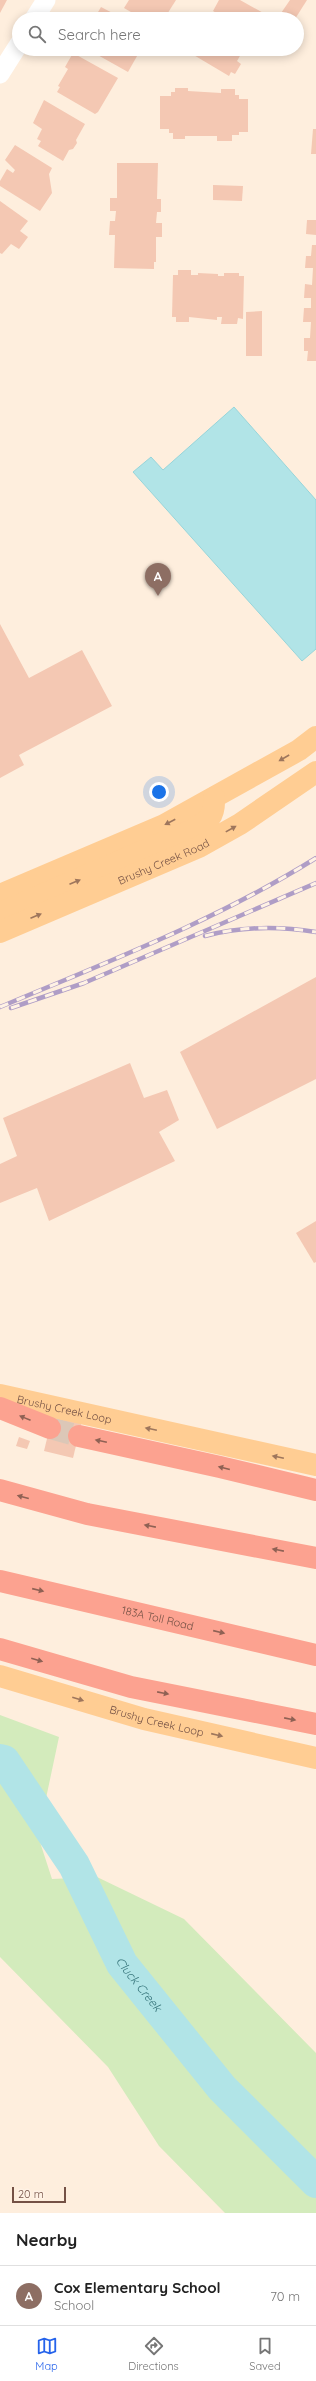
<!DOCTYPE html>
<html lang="en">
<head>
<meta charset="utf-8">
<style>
	:root { --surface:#fff; --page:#f2f2f2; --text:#222; --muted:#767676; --line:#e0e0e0; --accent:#2563eb }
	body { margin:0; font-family:Quicksand,sans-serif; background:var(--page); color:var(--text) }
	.scale { position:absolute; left:12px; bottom:10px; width:54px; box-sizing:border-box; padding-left:4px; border:2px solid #745145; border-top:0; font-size:11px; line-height:14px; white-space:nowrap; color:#745145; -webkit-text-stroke:3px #fff2e5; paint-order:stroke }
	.you { position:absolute; left:159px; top:792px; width:14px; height:14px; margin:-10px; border:3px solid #fff; border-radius:50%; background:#1a73e8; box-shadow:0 0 0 6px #1a73e833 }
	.badge { display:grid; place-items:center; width:26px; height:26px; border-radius:50%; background:var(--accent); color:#fff; font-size:13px; font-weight:700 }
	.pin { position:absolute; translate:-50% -33px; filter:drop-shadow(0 1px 2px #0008) }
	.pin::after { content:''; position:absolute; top:21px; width:14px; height:12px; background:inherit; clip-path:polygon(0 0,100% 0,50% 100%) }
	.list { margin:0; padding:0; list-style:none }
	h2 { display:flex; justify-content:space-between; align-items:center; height:52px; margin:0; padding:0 16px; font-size:17px }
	h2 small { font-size:13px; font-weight:400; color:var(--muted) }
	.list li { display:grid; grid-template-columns:26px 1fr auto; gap:12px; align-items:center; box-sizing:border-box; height:60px; padding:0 16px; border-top:1px solid var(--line) }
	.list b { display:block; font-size:15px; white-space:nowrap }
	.list p { margin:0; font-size:13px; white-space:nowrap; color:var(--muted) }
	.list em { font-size:13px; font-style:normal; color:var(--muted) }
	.icon { flex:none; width:22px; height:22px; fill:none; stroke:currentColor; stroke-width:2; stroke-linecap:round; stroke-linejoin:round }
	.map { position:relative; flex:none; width:316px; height:2213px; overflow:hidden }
	.search { position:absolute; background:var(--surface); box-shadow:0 2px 10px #0003; left:12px; right:12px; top:12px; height:44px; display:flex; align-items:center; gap:10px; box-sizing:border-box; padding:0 14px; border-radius:22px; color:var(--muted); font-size:15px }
	.sheet { height:112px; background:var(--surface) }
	nav { display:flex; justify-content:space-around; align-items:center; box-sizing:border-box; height:56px; border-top:1px solid var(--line); background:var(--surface); font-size:11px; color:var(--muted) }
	nav a { display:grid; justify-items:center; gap:2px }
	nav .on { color:var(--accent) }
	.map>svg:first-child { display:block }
	.green { fill:#d3ebbc }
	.water { fill:#b1e4e7; stroke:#97d5da }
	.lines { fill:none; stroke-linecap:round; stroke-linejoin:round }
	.river { stroke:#b1e4e7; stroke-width:32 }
	.building { fill:#f4c8b3 }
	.highway-tunnel { stroke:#dcc7b7; stroke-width:22; stroke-dasharray:22 11; stroke-linecap:butt }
	.minor { stroke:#fff; stroke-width:19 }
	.major { stroke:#ffcd93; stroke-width:22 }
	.highway { stroke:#fca290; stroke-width:22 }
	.rail-casing { stroke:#af9dc6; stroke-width:4.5 }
	.rail { stroke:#fff2e5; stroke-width:3; stroke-dasharray:9; stroke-linecap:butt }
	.oneway { fill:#9e765c }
	.oneway2 { fill:#8f6154 }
	.labels { text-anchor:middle; stroke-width:3; stroke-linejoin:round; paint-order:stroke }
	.street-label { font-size:11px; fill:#745145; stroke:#fff2e5 }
	.water-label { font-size:12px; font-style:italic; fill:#38767c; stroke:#fff2e5 }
</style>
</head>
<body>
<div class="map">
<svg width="316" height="2213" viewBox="0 0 316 2213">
	<rect width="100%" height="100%" fill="#feeedd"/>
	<!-- green -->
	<path class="green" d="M0,1715l59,22 -21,99 14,43 45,-2 87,42 132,134v160h-91l-66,-67 -51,-79 -108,-110z"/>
	<!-- water -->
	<path class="water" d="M234,407l82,93v149l-14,12 -169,-189 18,-15 12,13z"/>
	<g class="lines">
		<!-- river -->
		<path class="river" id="s1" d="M0,1760l4,1 70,104 48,99 100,124 94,94"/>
	</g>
	<!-- building -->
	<g class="building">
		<path d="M0,0h7l-7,13z"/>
		<path d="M129,0h47l-12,19h-21l-19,-11z"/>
		<path d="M219,0h21l27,15 -2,4h-54l3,-5 3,2 1,-2 -5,-3z"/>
		<path d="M290,0h17l-12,19h-12l-4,-3z"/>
		<path d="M101,7l23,12h-30z"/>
		<path d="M87,49h54l-13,23z"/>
		<path d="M195,49h53l-4,7 -3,-2 -4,7 4,3 -6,10 -4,-2 -2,4 -37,-22z"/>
		<path d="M73,53l45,25 -20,34 -3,2 -38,-22 3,-5 -2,-1 10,-17 -3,-2z"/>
		<path d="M175,88h13v3l33,2v-4h14v6h4v4h9v33h-9v3h-7v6h-15v-5h-32v3h-12v-6h-4v-4h-9v-33h11v-4h4z"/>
		<path d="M44,100l41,24 -9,16 1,3 -4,6 -4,1 -6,11 -25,-15 3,-5 -4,-2 5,-10 -9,-6z"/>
		<path d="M313,129h3v25h-5z"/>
		<path d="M15,145l37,23 -3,6 3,19 -12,18 -40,-25v-5l7,-12 6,4 2,-3 -10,-10z"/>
		<path d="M117,163h41l-1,36h4v13h-4l-1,11h6v14h-6v25h-2v7l-40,-1 1,-33h-6l1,-14h5l1,-10h-6v-13h7z"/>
		<path d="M213,185l30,1 -1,15 -29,-1z"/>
		<path d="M0,201l28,20 -8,10 8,6 -9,12 -8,-5 -9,10 -2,-1z"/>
		<path d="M307,220h9v15l-10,-1z"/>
		<path d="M312,245h4v116h-9l1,-10h-4v-13h6l1,-16h-8l1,-14h7v-10h-7l1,-14 7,1 1,-17h-8l1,-12h5z"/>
		<path d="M178,270h13v5h7v-2l20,1v2h6v-3h15v3h5l-1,43 -5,-1 -1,6h-16l1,-7h-5v3l-28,-3v5h-13v-5h-4l1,-42h5z"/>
		<path d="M262,311v45h-16v-44z"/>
		<path d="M0,624l29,54 53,-28 30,56 -93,49 5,10 -24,13z"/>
		<path d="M316,977v102l-99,50 -37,-77z"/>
		<path d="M130,1063l14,35 23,-8 12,30 -20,12 16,29 -126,60 -12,-33 -37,15v-39l17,-8 -14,-38z"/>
		<path d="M316,1221v41l-2,1 -18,-30z"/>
		<path d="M54,1410l29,7 -10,41 -29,-7z"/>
		<path d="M19,1437l11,4 -3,8 -11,-3z"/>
	</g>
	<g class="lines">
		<!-- highway-tunnel -->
		<path class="highway-tunnel" d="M50,1428l29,8"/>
		<!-- minor -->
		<g class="minor">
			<path d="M34,19l12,-19"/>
			<path d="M0,74l19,-30"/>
		</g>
		<!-- major -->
		<g class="major">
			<path d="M0,895l164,-70 135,-75 17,-13"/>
			<path d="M0,913l192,-83c16,-9 23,-12 22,-32"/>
			<path id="s2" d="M0,932l199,-85 41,-23 76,-52"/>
			<path id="s3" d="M0,1395l316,70"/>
			<path id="s4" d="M0,1676l144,43 172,39"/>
		</g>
		<!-- highway -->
		<g class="highway">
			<path d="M0,1408l50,20"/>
			<path d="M79,1436l141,31 96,23"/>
			<path d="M0,1490l87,24 229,44"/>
			<path id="s5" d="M0,1581l316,74"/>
			<path d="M0,1649l131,38 185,37"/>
		</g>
		<!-- rail casing -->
		<g class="rail-casing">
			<g id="rail">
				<path d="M205,936c38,-10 73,-10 111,-4"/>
				<path d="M0,1007c107,-45 217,-87 316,-149"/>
				<path d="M11,1008l73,-25 232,-100"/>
			</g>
		</g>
		<!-- rail -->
		<use href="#rail" class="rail"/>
	</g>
	<!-- one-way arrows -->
	<defs><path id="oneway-solid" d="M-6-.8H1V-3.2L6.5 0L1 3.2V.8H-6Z"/></defs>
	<g class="oneway">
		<use href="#oneway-solid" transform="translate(284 758) rotate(150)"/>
		<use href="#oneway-solid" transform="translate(170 822) rotate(152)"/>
		<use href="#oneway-solid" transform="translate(231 829) rotate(-29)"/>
		<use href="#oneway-solid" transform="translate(75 882) rotate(-23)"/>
		<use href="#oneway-solid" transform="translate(36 916) rotate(-23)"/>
		<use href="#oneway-solid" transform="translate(151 1429) rotate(-168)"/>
		<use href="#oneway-solid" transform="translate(278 1457) rotate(-168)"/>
		<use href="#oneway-solid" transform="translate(78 1699) rotate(17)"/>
		<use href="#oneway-solid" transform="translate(217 1735) rotate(13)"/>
	</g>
	<g class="oneway2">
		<use href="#oneway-solid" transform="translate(25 1418) rotate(-158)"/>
		<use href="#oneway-solid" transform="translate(101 1441) rotate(-168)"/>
		<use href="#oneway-solid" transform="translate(224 1468) rotate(-166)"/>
		<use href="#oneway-solid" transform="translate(23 1497) rotate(-165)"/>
		<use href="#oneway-solid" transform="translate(150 1526) rotate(-169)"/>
		<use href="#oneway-solid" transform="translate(278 1550) rotate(-169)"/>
		<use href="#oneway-solid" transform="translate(38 1590) rotate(13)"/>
		<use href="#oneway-solid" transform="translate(219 1632) rotate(13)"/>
		<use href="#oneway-solid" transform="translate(37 1660) rotate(16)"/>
		<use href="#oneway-solid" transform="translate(163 1693) rotate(11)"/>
		<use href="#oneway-solid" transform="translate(290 1719) rotate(11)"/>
	</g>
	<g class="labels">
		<!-- street labels -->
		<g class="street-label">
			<text dy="4" stroke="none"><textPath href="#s2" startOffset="178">Brushy Creek Road</textPath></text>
			<text dy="4" stroke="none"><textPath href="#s3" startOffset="66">Brushy Creek Loop</textPath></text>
			<text dy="4" stroke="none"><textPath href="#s5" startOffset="162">183A Toll Road</textPath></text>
			<text dy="4" stroke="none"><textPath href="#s4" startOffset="163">Brushy Creek Loop</textPath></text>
		</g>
		<!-- water labels -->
		<g class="water-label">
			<text dy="4" stroke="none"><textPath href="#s1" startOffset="266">Cluck Creek</textPath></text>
		</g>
	</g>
</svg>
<div class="scale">20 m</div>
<div class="you"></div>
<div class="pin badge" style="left:158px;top:596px;background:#8d6e63">A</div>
<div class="search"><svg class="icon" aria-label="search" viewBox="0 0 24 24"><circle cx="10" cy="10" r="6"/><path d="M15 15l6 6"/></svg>Search here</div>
</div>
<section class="sheet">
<h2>Nearby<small></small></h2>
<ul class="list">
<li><span class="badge" style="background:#8d6e63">A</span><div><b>Cox Elementary School</b><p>School</p></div><em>70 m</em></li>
</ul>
</section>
<nav>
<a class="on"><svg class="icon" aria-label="map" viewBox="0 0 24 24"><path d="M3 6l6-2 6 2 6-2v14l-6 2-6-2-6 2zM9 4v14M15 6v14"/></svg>Map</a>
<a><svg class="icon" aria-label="directions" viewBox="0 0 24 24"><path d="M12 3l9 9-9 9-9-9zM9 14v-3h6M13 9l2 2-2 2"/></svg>Directions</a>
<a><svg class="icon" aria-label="saved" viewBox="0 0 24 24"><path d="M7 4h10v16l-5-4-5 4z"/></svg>Saved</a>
</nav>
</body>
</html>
